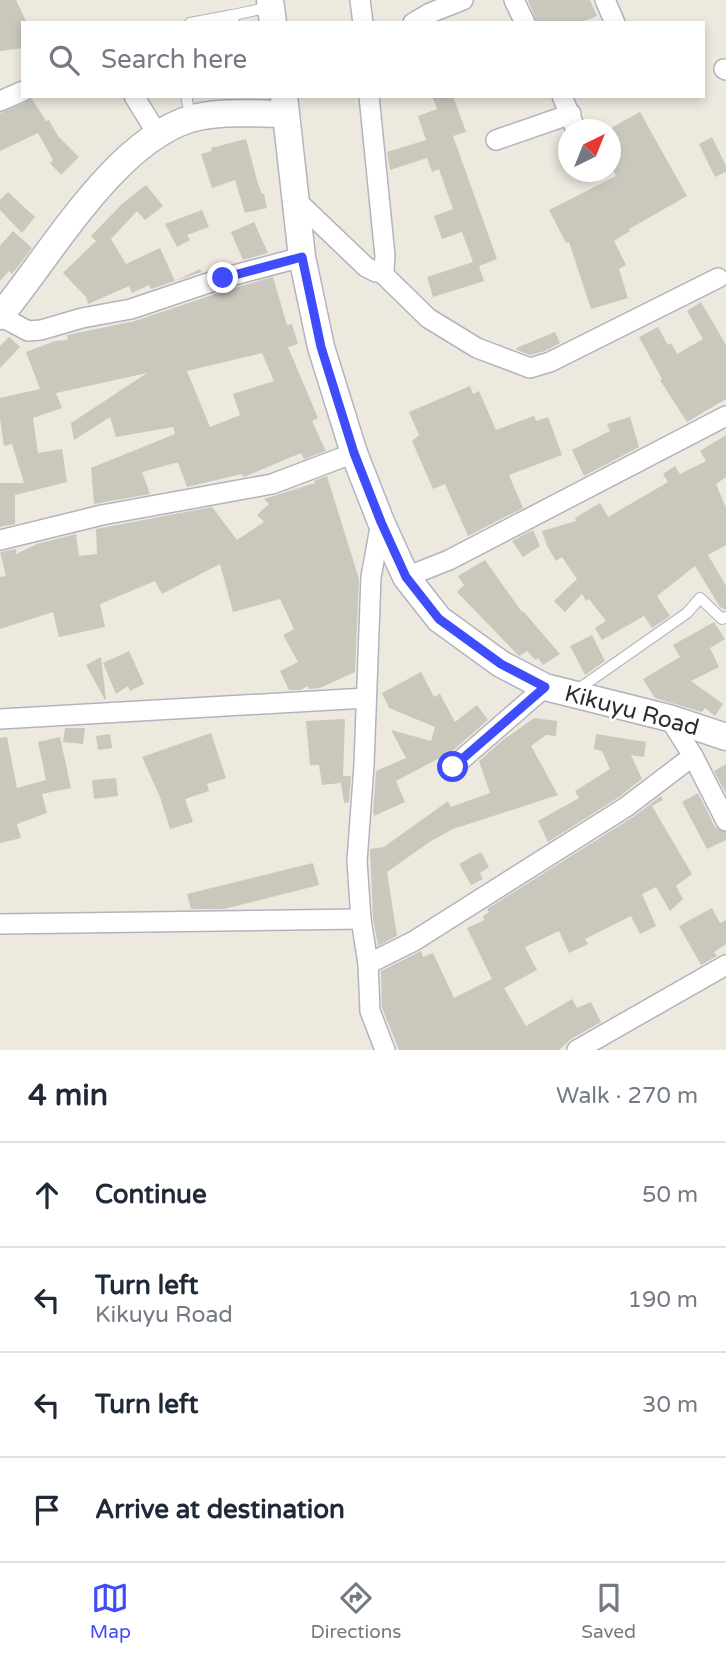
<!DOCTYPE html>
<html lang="en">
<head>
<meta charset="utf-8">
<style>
	:root { --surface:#fff; --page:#f6f6f7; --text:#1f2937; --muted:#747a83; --line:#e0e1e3; --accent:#3e4cfc }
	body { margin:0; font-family:"Varela Round",sans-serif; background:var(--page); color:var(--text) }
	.compass { position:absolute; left:558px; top:119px; width:63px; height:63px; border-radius:50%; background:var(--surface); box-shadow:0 4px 10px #0003; rotate:43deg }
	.stop { position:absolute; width:21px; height:21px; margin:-16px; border:5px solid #3e4cfc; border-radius:50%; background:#fff }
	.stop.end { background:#3e4cfc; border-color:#fff; box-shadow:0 2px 7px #0008 }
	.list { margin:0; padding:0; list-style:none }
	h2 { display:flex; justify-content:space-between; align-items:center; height:91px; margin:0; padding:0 28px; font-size:30px }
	h2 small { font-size:23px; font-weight:400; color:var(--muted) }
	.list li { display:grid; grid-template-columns:46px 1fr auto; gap:21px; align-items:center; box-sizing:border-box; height:105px; padding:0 28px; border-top:2px solid var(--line) }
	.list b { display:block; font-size:26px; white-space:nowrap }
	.list p { margin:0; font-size:23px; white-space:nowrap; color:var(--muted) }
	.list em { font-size:23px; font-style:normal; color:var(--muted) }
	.icon { flex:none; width:38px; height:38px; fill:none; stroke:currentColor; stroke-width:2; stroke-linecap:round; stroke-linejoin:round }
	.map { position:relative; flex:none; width:726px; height:1050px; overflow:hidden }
	.search { position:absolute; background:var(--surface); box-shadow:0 4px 10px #0003; left:21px; right:21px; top:21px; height:77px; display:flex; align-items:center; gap:18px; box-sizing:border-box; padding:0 24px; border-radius:0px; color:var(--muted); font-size:26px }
	.sheet { height:511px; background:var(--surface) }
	nav { display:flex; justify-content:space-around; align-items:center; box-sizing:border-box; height:98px; border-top:2px solid var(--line); background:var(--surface); font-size:19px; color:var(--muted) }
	nav a { display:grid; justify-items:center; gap:4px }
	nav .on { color:var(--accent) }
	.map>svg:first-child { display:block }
	.building { fill:#cac7bd; fill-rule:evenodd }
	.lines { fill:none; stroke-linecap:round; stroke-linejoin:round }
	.service-casing { stroke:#b3b3c0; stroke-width:12 }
	.minor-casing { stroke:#b3b3c0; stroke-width:22 }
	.secondary-casing { stroke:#b3b3c0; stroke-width:29 }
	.service { stroke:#fff; stroke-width:10 }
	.minor { stroke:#fff; stroke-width:19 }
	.secondary { stroke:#fff; stroke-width:26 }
	.route { stroke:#3e4cfc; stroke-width:9 }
	.labels { text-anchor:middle; stroke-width:5; stroke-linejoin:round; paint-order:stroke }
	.street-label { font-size:23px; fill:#2d2d2d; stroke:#fff }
</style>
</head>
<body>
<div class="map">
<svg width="726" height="1050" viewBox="0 0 726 1050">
	<rect width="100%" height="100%" fill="#eee9df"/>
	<!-- building -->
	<g class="building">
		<path d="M0,0h16l11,23h-4v25l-23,3z"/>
		<path d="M528,0h62l7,16 -18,7h-42z"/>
		<path d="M432,96h21l13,36 -13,4 44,123 -18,7 5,15 -51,16 -6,-20 46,-15 -11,-30 -20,7 -8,-23 19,-7 -14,-40 -7,3 -5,-14 -37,12 -3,-18 39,-12 -8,-24 19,-7z"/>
		<path d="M32,99l14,22 3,-1 9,16 21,21 -18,18 -11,-12 3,-3 -15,-27 -38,18v-38z"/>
		<path d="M640,112l47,84 -58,33 1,2 -16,10 12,24 -7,4 9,29 -37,11 -22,-67 -3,1 -17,-33 67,-34 -5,-10v-38z"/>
		<path d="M712,137l14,29v6l-11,5 -16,-33z"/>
		<path d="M246,139l12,45 4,10h2l3,14 -22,5 -10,-33 -23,8 -11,-34 11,-3 -1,-3z"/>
		<path d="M146,185l17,21 -18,14 -8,-9 -26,28 15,25 34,-16 15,33 25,-12 2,3 -51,17 -2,-4 -17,8 -3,-7 -41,18 -2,-7 -23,-24 33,-32 -5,-5 31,-32z"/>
		<path d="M8,192l27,25 -13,16 -22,-23v-10z"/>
		<path d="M202,210l7,17 -22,8 3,5 -13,7 -12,-23z"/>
		<path d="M254,222l14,31 -25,7 -12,-28z"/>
		<path d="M13,231l19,17 -20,26 -3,-3 -9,10v-35z"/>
		<path d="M273,277l14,48 5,-1 6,20 -10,3 30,71 -6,3 14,30 -22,8 -3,-6 -57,24 -2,-3 -55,13 -9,-24h-3l-33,9 8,22 -56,10 -3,-36 84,-34 -2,-7 -57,10 -6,-20 -36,23 -3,-17 76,-50 -91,20 6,15 -29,10 5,35 24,-4 5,33 -52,13v29l-15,3v-44h24l-12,-39 -8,2 -4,-27v-21l40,-9 -14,-37 29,-11 13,-1 -1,-5 68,-14 92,-31zM262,353l12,28 -41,13 7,21 -30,12 -23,-56z"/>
		<path d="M701,302l25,43v54l-39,23 -27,-42 2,-1 -23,-42 19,-10 10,18 3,-2 6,11 26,-15 -16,-28z"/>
		<path d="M555,332l5,11 -15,8 -15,4 -13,-5 -1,-2z"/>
		<path d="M9,337l11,10 -20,21v-22z"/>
		<path d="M470,386l3,8 6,-3 17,39 38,-14 2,5 12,-4 14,38 -53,20 14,33 -55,28 -23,-52 -12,5 -21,-48 7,-6 -10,-23z"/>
		<path d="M630,417l9,30 -55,29 -12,-26 38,-19 -3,-7z"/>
		<path d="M726,435v42l-10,7 10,24v37l-18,10 18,31v24l-6,-3 -25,-41 -38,30 13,20 -18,12 -8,-12 -42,24 -7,-12 11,-7 -17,-22 -3,2 -4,-7 -17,18 -11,-11 23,-22 -15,-22 -6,4 -9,-15 -5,-15 34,-10 -1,-3 25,-15 8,14 60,-35 -5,-8 12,-8 5,8 26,-13 -6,-10z"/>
		<path d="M327,476l32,103 -4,93 -35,16 -11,1 -1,-3 -8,4h-11l-9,-19 18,-9 -15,-27 11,-6 -14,-30 -47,13 -13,-48 -58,30 -7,-13 -55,23 5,23 -46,10 -6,-25 -53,17v-52l6,-1 -6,-24 16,-3v5l21,-10 39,-10 3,22 18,-2 -1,-25 116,-22 25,33 27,-18 -7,-7 12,-11 -5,-5 51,-16 -1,-2z"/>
		<path d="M533,530l7,16 -17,11 -11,-16z"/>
		<path d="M485,560l37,52 1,-1 37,43 -17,11 -5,-7 -3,2 -8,-9 -8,5 -62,-64 7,-7 -6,-9z"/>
		<path d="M714,622l11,17 -15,9 9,19 -28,14 32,23 -8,12 -10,-8 -3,4 -47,-14 -12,-19 37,-22 -7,-12z"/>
		<path d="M592,635l13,26 -20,14 -15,-29z"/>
		<path d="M129,651l15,33 -14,7 -2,-5 -12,8 -13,-31z"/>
		<path d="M101,657l5,42 -1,1 -19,-35z"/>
		<path d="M421,672l13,25 6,-3 15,28 22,-17 11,15 -37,32 -55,29 9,21 -31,14 -1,-4 3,-41 30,-13 -15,-28 40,11 4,-14 -46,-19 -7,-15z"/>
		<path d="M534,718l23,3 -1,15 -10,-1 -15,11 27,49 -105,34 -22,12 -44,31 10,64 -19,10 -5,-28 -3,-69 14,-2 64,-46 3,6 39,-14 -11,-32 24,-21z"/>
		<path d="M345,719l-2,57h8l-2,26 -5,1 -3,-20 -19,2 -3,-20h-9l-4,-44z"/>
		<path d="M65,728h20l-2,16 -20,-2z"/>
		<path d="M211,733l15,45 -19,6 2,7 -24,8 8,23 -23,7 -10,-32 -18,-40z"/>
		<path d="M110,734l2,14 -14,2 -2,-14z"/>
		<path d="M596,734l50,8 -2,15 -13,-2 11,24 -23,18 -71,45 -10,-21 41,-23 -4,-7 35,-22 -8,-18 -8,-2z"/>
		<path d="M7,737l10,51 29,-8 -8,-38 22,-5 11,51 -29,6 5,19 -30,11 4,14 -21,5v-105z"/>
		<path d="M726,764v30l-12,-23z"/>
		<path d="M116,778l2,18 -24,3 -2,-19z"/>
		<path d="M698,793l17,34 11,6v7l-19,9 -25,-47z"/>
		<path d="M661,796l2,4 -11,6 40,68 -16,12 7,13 -13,12 -14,-24 -14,7 14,32 -16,8 -9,-18 -46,23 3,5 -19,9 -10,-22 -34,16 12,23 -33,18 22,38 46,-27 5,9 14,-6 10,20 -30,17 -12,11h-160l-17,-42 -1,-37 40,-20 2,6 10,-4 21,45 38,-19 -25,-51 17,-8 -1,-4 6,-4 -2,-3 146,-92z"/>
		<path d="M481,852l8,15 -9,6 3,6 -12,6 -12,-21z"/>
		<path d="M313,863l6,22 -95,24h-33l-4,-15z"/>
		<path d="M712,908l8,15 6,-3v24l-12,8 3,4 -16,9 -22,-39z"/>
	</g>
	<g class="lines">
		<!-- service casing -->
		<g class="service-casing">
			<g id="service">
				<path d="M190,23l43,-8"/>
				<path d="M234,23l-1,-8 37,-8"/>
				<path d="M186,96l5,23"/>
				<path d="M577,690l110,-77 13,-15 22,21 4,-2"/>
			</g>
		</g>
		<!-- minor casing -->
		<g class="minor-casing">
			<g id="minor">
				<path d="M360,0l3,23"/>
				<path d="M514,0l11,23"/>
				<path d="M605,0l10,23"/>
				<path d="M413,23l17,-10 33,-13"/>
				<path d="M724,69l2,1"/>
				<path d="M134,96l24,39"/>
				<path d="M562,96l14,34"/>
				<path d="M0,101l23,-10"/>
				<path d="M496,140l75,-26"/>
				<path d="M295,199l71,68 10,5 8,-2 1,-14 -16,-160"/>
				<path d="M381,272l47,46 49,30 53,20 20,-6 168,-84"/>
				<path d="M0,316l28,15 13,-1 41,-12 49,-9 92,-31 79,-21"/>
				<path d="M381,522l-10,55 -7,188 -7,96 4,58 7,45 2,47 15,39"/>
				<path d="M0,540l102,-25 170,-31 82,-31"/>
				<path d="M406,577l43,-17 277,-144"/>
				<path d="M669,718l24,38 33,65"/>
				<path d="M0,719l366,-21"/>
				<path d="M453,767l92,-80"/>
				<path d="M0,924l361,-5"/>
				<path d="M368,964l46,-23 212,-134 67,-51"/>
				<path d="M577,1050l149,-85"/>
			</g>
		</g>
		<!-- secondary casing -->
		<g class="secondary-casing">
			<g id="secondary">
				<path d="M270,0l3,23"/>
				<path d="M284,96l18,161 19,90 33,106 27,69 25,55 33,42 62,45 44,23 124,31 57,19"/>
				<path d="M0,316c50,-60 113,-173 190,-197 30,-9 66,-5 96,-5"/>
			</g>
		</g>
		<!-- service -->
		<use href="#service" class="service"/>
		<!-- minor -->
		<use href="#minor" class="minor"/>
		<!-- secondary -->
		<use href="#secondary" class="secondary"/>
	</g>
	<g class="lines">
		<!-- route -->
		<path class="route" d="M223,278l79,-21 19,90 33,106 27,69 25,55 33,42 62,45 44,23 -92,80"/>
	</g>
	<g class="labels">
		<!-- street labels -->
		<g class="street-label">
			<text transform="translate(632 710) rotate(15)" y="8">Kikuyu Road</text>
		</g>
	</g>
</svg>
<svg class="compass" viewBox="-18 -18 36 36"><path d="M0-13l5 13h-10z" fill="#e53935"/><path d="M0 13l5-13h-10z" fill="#747a83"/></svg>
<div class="stop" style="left:453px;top:767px"></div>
<div class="stop end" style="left:223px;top:278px"></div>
<div class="search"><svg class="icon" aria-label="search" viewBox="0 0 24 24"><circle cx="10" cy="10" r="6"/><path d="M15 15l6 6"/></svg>Search here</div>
</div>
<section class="sheet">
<h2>4 min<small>Walk · 270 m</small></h2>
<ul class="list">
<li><svg class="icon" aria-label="ahead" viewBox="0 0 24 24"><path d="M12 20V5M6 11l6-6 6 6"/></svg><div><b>Continue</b></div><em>50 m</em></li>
<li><svg class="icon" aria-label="left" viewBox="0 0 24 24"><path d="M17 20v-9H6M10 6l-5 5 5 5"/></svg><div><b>Turn left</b><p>Kikuyu Road</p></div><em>190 m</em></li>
<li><svg class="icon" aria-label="left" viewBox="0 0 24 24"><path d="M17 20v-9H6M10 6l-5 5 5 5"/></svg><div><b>Turn left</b></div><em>30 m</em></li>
<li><svg class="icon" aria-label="arrive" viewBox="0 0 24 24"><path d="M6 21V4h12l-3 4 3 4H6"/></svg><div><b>Arrive at destination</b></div></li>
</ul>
</section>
<nav>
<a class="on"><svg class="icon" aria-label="map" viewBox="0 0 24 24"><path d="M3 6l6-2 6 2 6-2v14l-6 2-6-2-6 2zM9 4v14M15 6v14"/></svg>Map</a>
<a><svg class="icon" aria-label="directions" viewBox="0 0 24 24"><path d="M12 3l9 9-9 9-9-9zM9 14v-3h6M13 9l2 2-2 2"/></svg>Directions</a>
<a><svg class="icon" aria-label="saved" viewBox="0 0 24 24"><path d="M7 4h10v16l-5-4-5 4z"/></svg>Saved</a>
</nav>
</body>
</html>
